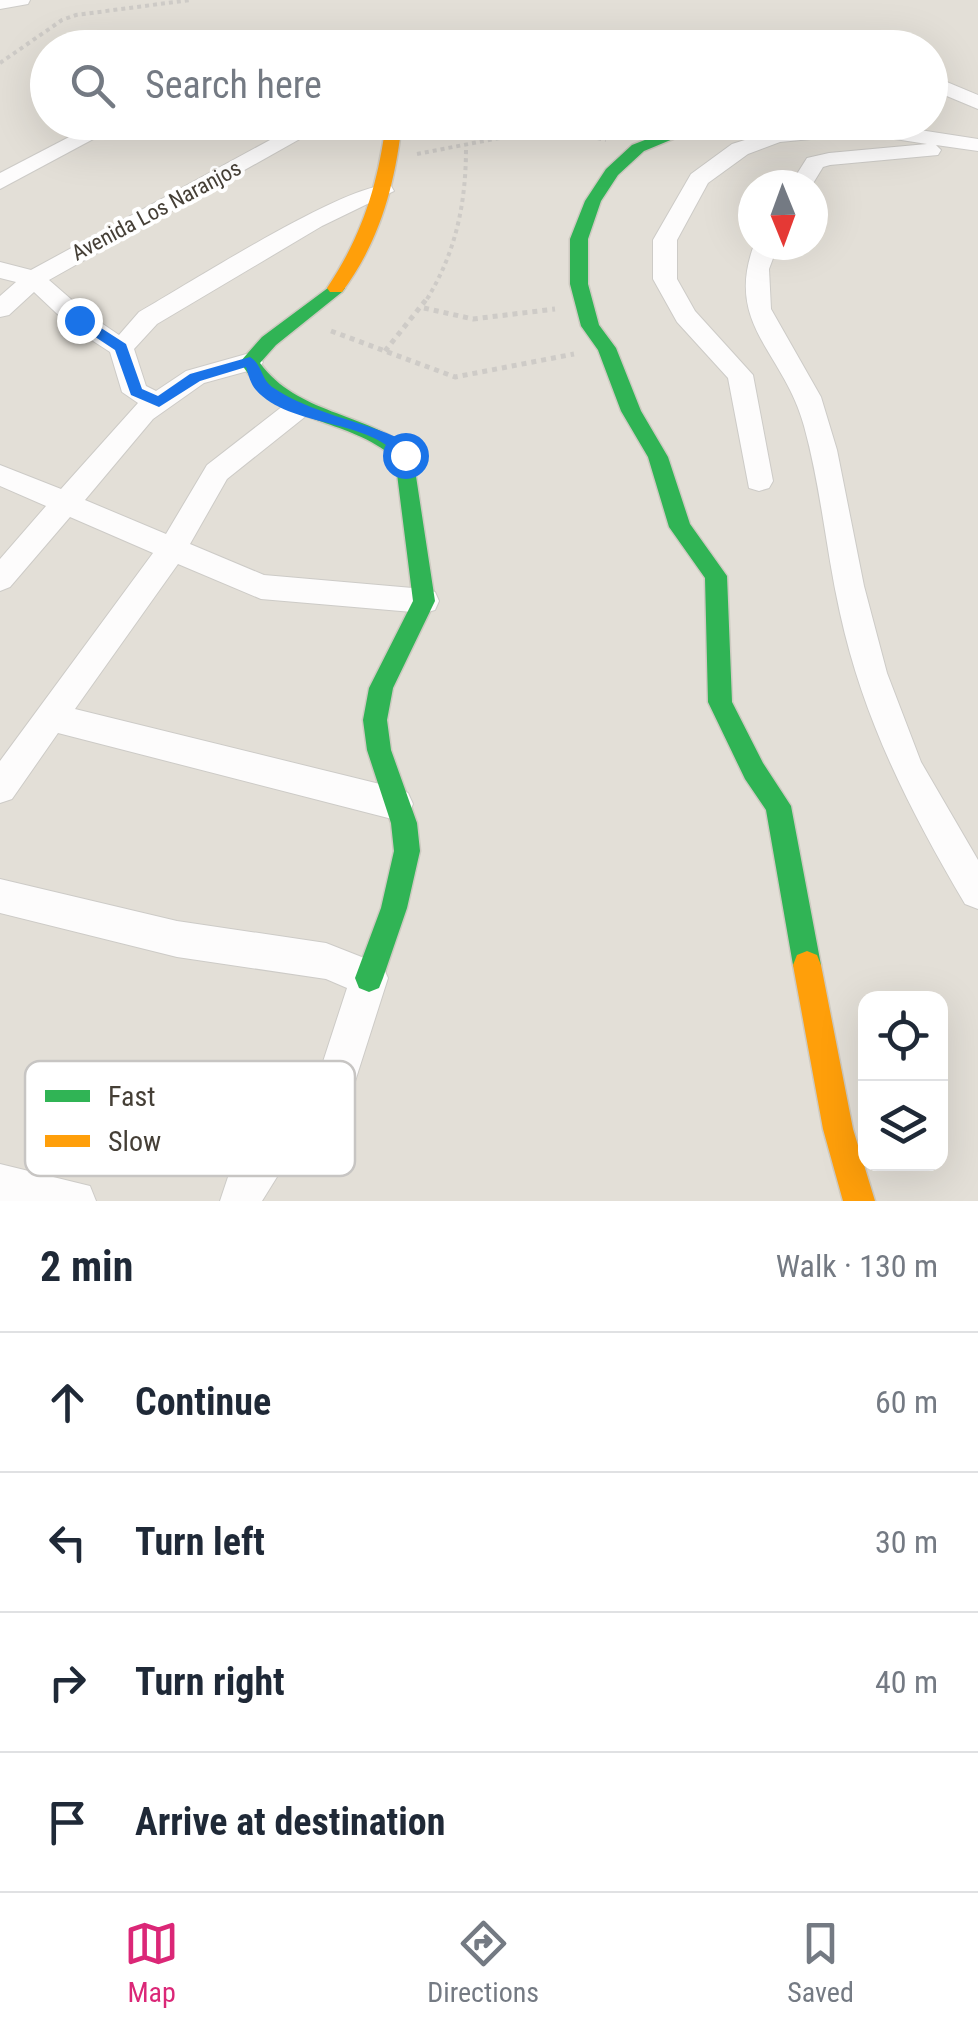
<!DOCTYPE html>
<html lang="en">
<head>
<meta charset="utf-8">
<style>
	:root { --surface:#fff; --page:#f2f2f3; --text:#1f2937; --muted:#747a83; --line:#e0e1e3; --accent:#db2777 }
	body { margin:0; font-family:"Roboto Condensed",sans-serif; background:var(--page); color:var(--text) }
	.controls { position:absolute; right:30px; bottom:30px; display:grid; overflow:hidden; border-radius:20px; box-shadow:0 10px 40px #0002 }
	.controls button { width:90px; height:90px; display:grid; place-items:center; padding:0; border:0; border-bottom:2px solid var(--line); background:var(--surface); color:var(--text); font:50px sans-serif }
	.compass { position:absolute; left:738px; top:170px; width:90px; height:90px; border-radius:50%; background:var(--surface); box-shadow:0 10px 40px #0002; rotate:179deg }
	.stop { position:absolute; width:30px; height:30px; margin:-22px; border:8px solid #1a73e8; border-radius:50%; background:#fff }
	.stop.end { background:#1a73e8; border-color:#fff; box-shadow:0 2px 10px #0008 }
	.list { margin:0; padding:0; list-style:none }
	h2 { display:flex; justify-content:space-between; align-items:center; height:130px; margin:0; padding:0 40px; font-size:42px }
	h2 small { font-size:32px; font-weight:400; color:var(--muted) }
	.list li { display:grid; grid-template-columns:65px 1fr auto; gap:30px; align-items:center; box-sizing:border-box; height:140px; padding:0 40px; border-top:2px solid var(--line) }
	.list b { display:block; font-size:38px; white-space:nowrap }
	.list em { font-size:32px; font-style:normal; color:var(--muted) }
	.icon { flex:none; width:55px; height:55px; fill:none; stroke:currentColor; stroke-width:2; stroke-linecap:round; stroke-linejoin:round }
	.map { position:relative; flex:none; width:978px; height:1201px; overflow:hidden }
	.search { position:absolute; background:var(--surface); box-shadow:0 10px 40px #0002; left:30px; right:30px; top:30px; height:110px; display:flex; align-items:center; gap:25px; box-sizing:border-box; padding:0 35px; border-radius:55px; color:var(--muted); font-size:38px }
	.sheet { height:690px; background:var(--surface) }
	nav { display:flex; justify-content:space-around; align-items:center; box-sizing:border-box; height:140px; border-top:2px solid var(--line); background:var(--surface); font-size:28px; color:var(--muted) }
	nav a { display:grid; justify-items:center; gap:5px }
	nav .on { color:var(--accent) }
	.map>svg:first-child { display:block }
	.residential { fill:#e3dfd7; fill-rule:evenodd }
	.lines { fill:none; stroke-linecap:round; stroke-linejoin:round }
	.street-casing { stroke:#cdcbc7; stroke-width:2 }
	.fast-casing { stroke:#cecac1; stroke-width:3 }
	.slow-casing { stroke:#cecac1; stroke-width:3 }
	.path-far1 { stroke:#cecbc7; stroke-width:4; stroke-dasharray:4 4; stroke-linecap:butt }
	.path { stroke:#cecbc7; stroke-width:5; stroke-dasharray:5 5; stroke-linecap:butt }
	.street { fill:#fdfcfc; fill-rule:evenodd }
	.fast { fill:#30b455; fill-rule:evenodd }
	.slow { fill:#ff9f0a; fill-rule:evenodd }
	.route { fill:#1a73e8 }
	.labels { text-anchor:middle; stroke-width:8; stroke-linejoin:round; paint-order:stroke }
	.far-street-label { font-size:22px; fill:#453f36; stroke:#fff }
	.key { fill:#fff; stroke:#c7c5c3; stroke-width:2.5 }
	.key-label { font-size:28px; fill:#453f36 }
</style>
</head>
<body>
<div class="map">
<svg width="978" height="1201" viewBox="0 0 978 1201">
	<rect width="100%" height="100%" fill="#efedea"/>
	<!-- residential -->
	<path class="residential" d="M0,0h978v1201h-978zM48,48h882v74h-882zM753,185h60v60h-60zM866,998h74v166h-74z"/>
	<g class="lines">
		<!-- street casing -->
		<g class="street-casing">
			<g id="street">
				<path d="M0,0h30l-2,4 -28,5z"/>
				<path d="M930,75l48,20v14l-48,-20z"/>
				<path d="M98,122h27l-125,67v-16z"/>
				<path d="M303,122h27l-281,158 39,34 31,21 20,-23c41,-23 216,-135 252,-126l3,5 -72,35 -165,98 -23,25 12,37 10,5 30,-20 64,-18 13,9 -4,6 -55,15 -51,36 -68,81 81,34 41,-69 81,-63h18l4,7 -4,7 -79,63 -37,65 74,31 160,14 11,3 4,9 -4,9 -11,3 -163,-14 -83,-35 -103,145 321,79 12,5 5,11 -5,11 -12,5 -338,-87 -46,66 -12,4v-42l153,-208 -83,-36 -60,70 -10,4v-32l46,-53 -46,-20v-21l61,24 77,-86 -16,-11 -12,-40 -40,-26 -36,-34 -25,23 -9,2v-21l16,-14 -16,-4v-16l31,8z"/>
				<path d="M868,122l110,17v12l-42,-6 5,5 -3,5 -108,10 -7,2 -11,18h-22l17,-27 22,-5 98,-9 -64,-10 -83,8 -32,12 -40,29 -31,57v39l18,32 58,64 20,106 -4,7 -10,3 -10,-3 -21,-110 -51,-56 -24,-43v-39l38,-66 41,-30 45,-14z"/>
				<path d="M754,245h24l-9,24 2,40 50,88 16,53 27,136 23,87 34,89 57,98v49l-13,-5c-55,-93 -102,-185 -125,-291 -14,-62 -19,-126 -36,-187 -20,-74 -80,-101 -50,-181z"/>
				<path d="M0,879l177,42 149,22 56,22 6,13 -37,116 -48,41 -41,66h-42l9,-27 46,-67 46,-39 26,-80 -21,-9 -149,-22 -177,-44z"/>
				<path d="M0,1164l90,22 6,15h-96z"/>
			</g>
		</g>
		<!-- fast casing -->
		<g class="fast-casing">
			<g id="fast">
				<path d="M691,122h23l-70,29 -26,24 -17,26 -13,38v45l11,41 17,23 25,63 27,46 22,67 37,52 5,126 31,61 28,43 30,159 -4,10 -10,4 -10,-4 -4,-10 -27,-155 -21,-31 -37,-77 -3,-124 -36,-51 -21,-70 -27,-46 -23,-61 -17,-24 -11,-42v-45l15,-38 21,-32 26,-24z"/>
				<path d="M336,282l9,6 -3,4 -66,53 -16,18c37,51 104,49 152,87l23,151 -42,87 -6,32 4,30 26,73 3,28 -13,57 -24,70 -4,10 -10,4 -10,-4 -4,-10 26,-70 13,-57 -3,-28 -24,-73 -4,-30 6,-32 44,-87 -18,-143c-55,-45 -112,-28 -155,-96l22,-25z"/>
			</g>
		</g>
		<!-- slow casing -->
		<g class="slow-casing">
			<g id="slow">
				<path d="M386,122h16c-7,63 -22,119 -60,170h-12l-3,-4c35,-52 51,-103 59,-166z"/>
				<path d="M807,951l10,4 4,10 32,164 22,72h-32l-20,-72 -30,-164 4,-10z"/>
			</g>
		</g>
		<!-- path-far1 -->
		<g class="path-far1">
			<path d="M0,63l62,-43 14,-5 114,-15"/>
			<path d="M417,154l134,-26 55,12"/>
			<path d="M427,299c29,-47 39,-96 39,-151"/>
		</g>
		<!-- path -->
		<g class="path">
			<path d="M424,308l49,11 82,-10"/>
			<path d="M331,331l124,46 119,-23"/>
			<path d="M385,351l44,-55"/>
		</g>
		<!-- street -->
		<use href="#street" class="street"/>
		<!-- fast -->
		<use href="#fast" class="fast"/>
		<!-- slow -->
		<use href="#slow" class="slow"/>
	</g>
	<!-- route -->
	<path class="route" d="M74,317h10l42,27 16,45 16,7 32,-22 60,-17c12,7 11,22 22,30 40,27 88,33 131,53l9,15 -2,4h-10c-26,-40 -111,-31 -144,-69 -5,-5 -8,-16 -10,-23l-46,14 -41,26 -28,-12 -16,-45 -41,-27z"/>
	<g class="labels">
		<!-- far-street labels -->
		<g class="far-street-label">
			<text transform="translate(156 210) rotate(-28)" y="8">Avenida Los Naranjos</text>
		</g>
	</g>
	<!-- legend -->
	<rect x="25" y="1061" width="330" height="115" rx="15" class="key"/>
	<rect x="45" y="1090" width="45" height="12" fill="#30b455"/>
	<rect x="45" y="1135" width="45" height="12" fill="#ff9f0a"/>
	<g class="key-label">
		<text x="108" y="1106">Fast</text>
		<text x="108" y="1151">Slow</text>
	</g>
</svg>
<div class="controls">
<button><svg class="icon" aria-label="locate" viewBox="0 0 24 24"><circle cx="12" cy="12" r="6"/><path d="M12 2v4M12 18v4M2 12h4M18 12h4"/></svg></button>
<button><svg class="icon" aria-label="layers" viewBox="0 0 24 24"><path d="M12 4l9 5-9 5-9-5zM3 14l9 5 9-5"/></svg></button>
</div>
<svg class="compass" viewBox="-18 -18 36 36"><path d="M0-13l5 13h-10z" fill="#e53935"/><path d="M0 13l5-13h-10z" fill="#747a83"/></svg>
<div class="stop" style="left:405px;top:455px"></div>
<div class="stop end" style="left:79px;top:320px"></div>
<div class="search"><svg class="icon" aria-label="search" viewBox="0 0 24 24"><circle cx="10" cy="10" r="6"/><path d="M15 15l6 6"/></svg>Search here</div>
</div>
<section class="sheet">
<h2>2 min<small>Walk · 130 m</small></h2>
<ul class="list">
<li><svg class="icon" aria-label="ahead" viewBox="0 0 24 24"><path d="M12 20V5M6 11l6-6 6 6"/></svg><div><b>Continue</b></div><em>60 m</em></li>
<li><svg class="icon" aria-label="left" viewBox="0 0 24 24"><path d="M17 20v-9H6M10 6l-5 5 5 5"/></svg><div><b>Turn left</b></div><em>30 m</em></li>
<li><svg class="icon" aria-label="right" viewBox="0 0 24 24"><path d="M7 20v-9h11M14 6l5 5-5 5"/></svg><div><b>Turn right</b></div><em>40 m</em></li>
<li><svg class="icon" aria-label="arrive" viewBox="0 0 24 24"><path d="M6 21V4h12l-3 4 3 4H6"/></svg><div><b>Arrive at destination</b></div></li>
</ul>
</section>
<nav>
<a class="on"><svg class="icon" aria-label="map" viewBox="0 0 24 24"><path d="M3 6l6-2 6 2 6-2v14l-6 2-6-2-6 2zM9 4v14M15 6v14"/></svg>Map</a>
<a><svg class="icon" aria-label="directions" viewBox="0 0 24 24"><path d="M12 3l9 9-9 9-9-9zM9 14v-3h6M13 9l2 2-2 2"/></svg>Directions</a>
<a><svg class="icon" aria-label="saved" viewBox="0 0 24 24"><path d="M7 4h10v16l-5-4-5 4z"/></svg>Saved</a>
</nav>
</body>
</html>
